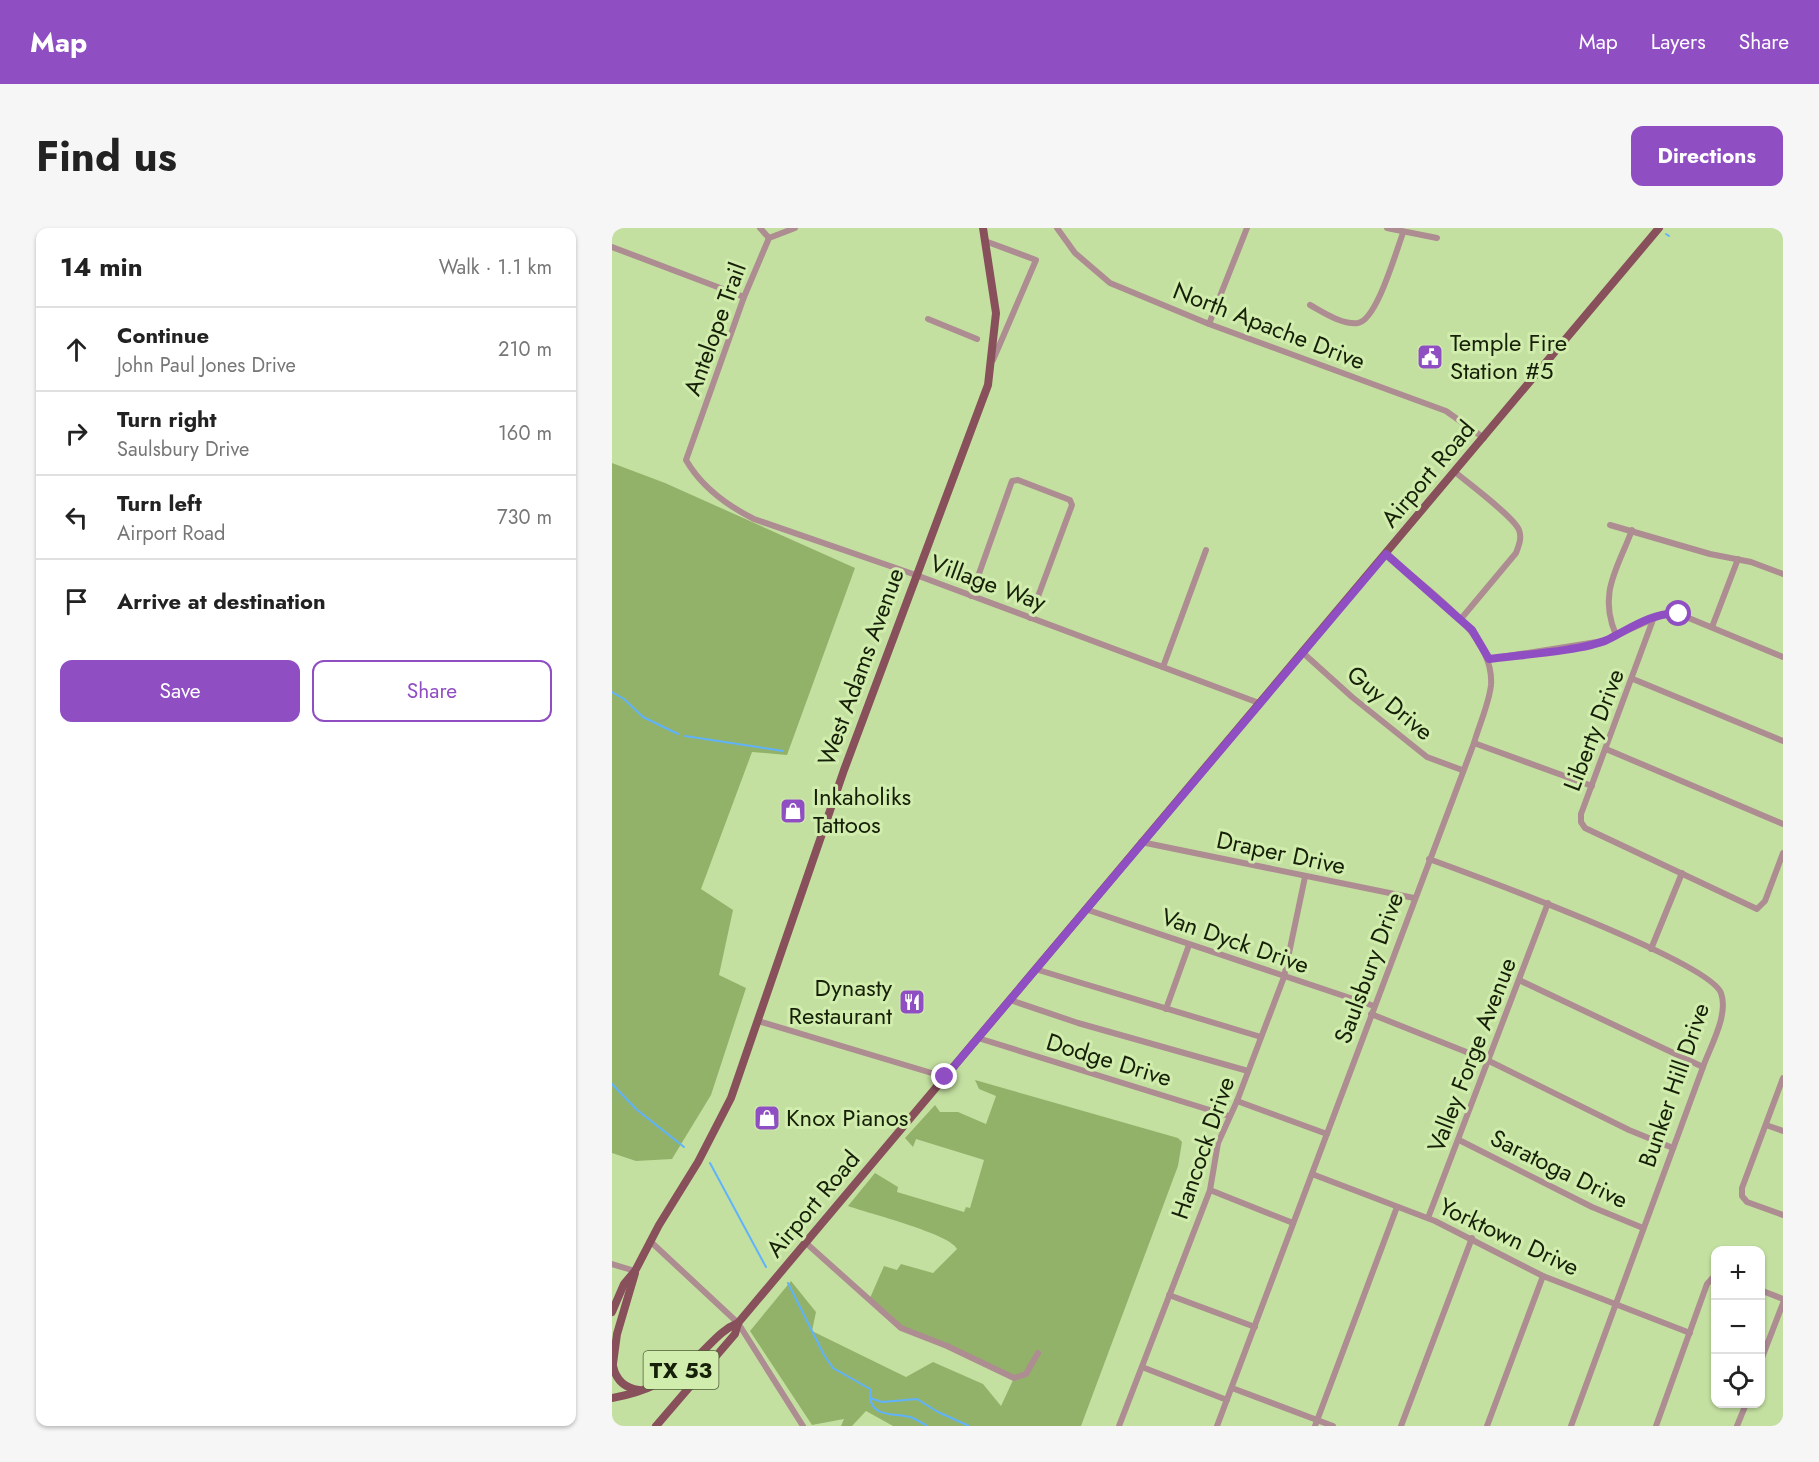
<!DOCTYPE html>
<html lang="en">
<head>
<meta charset="utf-8">
<style>
	:root { --surface:#fff; --page:#f6f6f6; --text:#222; --muted:#767676; --line:#e0e0e0; --accent:#904ec3 }
	body { margin:0; font-family:Jost,sans-serif; background:var(--page); color:var(--text) }
	.controls { position:absolute; right:18px; bottom:18px; display:grid; overflow:hidden; border-radius:12px; box-shadow:0 2px 4px #0004 }
	.controls button { width:54px; height:54px; display:grid; place-items:center; padding:0; border:0; border-bottom:2px solid var(--line); background:var(--surface); color:var(--text); font:30px sans-serif }
	.stop { position:absolute; width:18px; height:18px; margin:-14px; border:4px solid #904ec3; border-radius:50%; background:#fff }
	.stop.end { background:#904ec3; border-color:#fff; box-shadow:0 2px 6px #0008 }
	.list { margin:0; padding:0; list-style:none }
	h2 { display:flex; justify-content:space-between; align-items:center; height:78px; margin:0; padding:0 24px; font-size:26px }
	h2 small { font-size:20px; font-weight:400; color:var(--muted) }
	.list li { display:grid; grid-template-columns:39px 1fr auto; gap:18px; align-items:center; box-sizing:border-box; height:84px; padding:0 24px; border-top:2px solid var(--line) }
	.list b { display:block; font-size:22px; white-space:nowrap }
	.list p { margin:0; font-size:20px; white-space:nowrap; color:var(--muted) }
	.list em { font-size:20px; font-style:normal; color:var(--muted) }
	.actions { display:flex; gap:12px; padding:18px 24px }
	.actions a { flex:1; padding:14px 0; border:2px solid var(--accent); border-radius:12px; text-align:center; font-size:21px; color:var(--accent) }
	.actions .main { background:var(--accent); color:#fff }
	.icon { flex:none; width:33px; height:33px; fill:none; stroke:currentColor; stroke-width:2; stroke-linecap:round; stroke-linejoin:round }
	.map { position:relative; flex:none; width:1171px; height:1198px; overflow:hidden; border-radius:12px }
	header { display:flex; align-items:center; gap:36px; box-sizing:border-box; height:84px; padding:0 30px; background:var(--accent); color:#fff }
	header strong { font-size:28px }
	nav { display:flex; gap:33px; margin-inline-start:auto; font-size:21px }
	.intro { display:flex; align-items:center; justify-content:space-between; box-sizing:border-box; height:144px; padding:0 36px }
	h1 { margin:0; font-size:42px }
	.button { padding:15px 27px; border-radius:12px; background:var(--accent); color:#fff; font-size:21px; font-weight:700 }
	main { display:flex; gap:36px; padding:0 36px }
	aside { flex:1; background:var(--surface); border-radius:12px; box-shadow:0 2px 4px #0004 }
	.map>svg:first-child { display:block }
	.green { fill:#93b269 }
	.lines { fill:none; stroke-linecap:round; stroke-linejoin:round }
	.stream { stroke:#60b3fb; stroke-width:2 }
	.minor { stroke:#ad8c92; stroke-width:6 }
	.major { stroke:#87505b; stroke-width:8 }
	.route { stroke:#904ec3; stroke-width:8 }
	.labels { text-anchor:middle; stroke-width:6; stroke-linejoin:round; paint-order:stroke }
	.shield { fill:#d1edad; stroke:#4e5d39; stroke-width:1.5 }
	.shield-label { font-size:22px; font-weight:bold; fill:#161f07 }
	.street-label { font-size:24px; fill:#161f07; stroke:#d1edad }
	.poi-label { font-size:24px; fill:#161f07; stroke:#d1edad; text-anchor:start }
</style>
</head>
<body>
<header>
<strong>Map</strong>
<nav><a>Map</a><a>Layers</a><a>Share</a></nav>
</header>
<div class="intro"><h1>Find us</h1><a class="button">Directions</a></div>
<main>
<aside>
<h2>14 min<small>Walk · 1.1 km</small></h2>
<ul class="list">
<li><svg class="icon" aria-label="ahead" viewBox="0 0 24 24"><path d="M12 20V5M6 11l6-6 6 6"/></svg><div><b>Continue</b><p>John Paul Jones Drive</p></div><em>210 m</em></li>
<li><svg class="icon" aria-label="right" viewBox="0 0 24 24"><path d="M7 20v-9h11M14 6l5 5-5 5"/></svg><div><b>Turn right</b><p>Saulsbury Drive</p></div><em>160 m</em></li>
<li><svg class="icon" aria-label="left" viewBox="0 0 24 24"><path d="M17 20v-9H6M10 6l-5 5 5 5"/></svg><div><b>Turn left</b><p>Airport Road</p></div><em>730 m</em></li>
<li><svg class="icon" aria-label="arrive" viewBox="0 0 24 24"><path d="M6 21V4h12l-3 4 3 4H6"/></svg><div><b>Arrive at destination</b></div></li>
</ul>
<div class="actions"><a class="main">Save</a><a>Share</a></div>
</aside>
<div class="map">
<svg width="1171" height="1198" viewBox="0 0 1171 1198">
	<rect width="100%" height="100%" fill="#c4e0a1"/>
	<!-- green -->
	<g class="green">
		<path d="M0,235l53,20 190,85 -68,187 -35,-3 -51,137 32,21 -14,65 27,13 -35,107 -39,64 -36,2 -24,-8z"/>
		<path d="M363,852l203,58 4,4 -4,24 -97,260h-188l-27,-15 -14,15h-11l3,-7 -32,6 -62,-94 41,-50 25,31 -4,19 94,46 27,-15 50,22 18,22 13,-28 -113,-50 -31,-30 14,-32 13,4 4,-6 32,9 24,-24c-6,-15 -90,-36 -109,-43l27,-33 23,14 -1,5 67,20 2,-5 4,1 14,-48 -68,-21 -3,8 -8,-9 30,-33 5,7h18l28,12 10,-28 -17,-7z"/>
	</g>
	<g class="lines">
		<!-- stream -->
		<g class="stream">
			<path d="M1054,6l3,2"/>
			<path d="M0,464l12,7 19,18 35,17"/>
			<path d="M73,508l98,15"/>
			<path d="M0,856l24,25 48,38"/>
			<path d="M98,935l56,104"/>
			<path d="M176,1055l36,72 9,13 37,21v9l12,4 35,-3 21,13 31,14"/>
			<path d="M258,1170c3,20 26,15 40,19 6,2 12,6 17,9"/>
		</g>
		<!-- minor -->
		<g class="minor">
			<path d="M148,0l9,10"/>
			<path d="M183,0l-26,10 -25,59 -58,163c15,26 42,46 68,59l162,56 343,128"/>
			<path d="M445,0l18,25 35,30 99,41 237,87 38,27"/>
			<path d="M775,0l50,10"/>
			<path d="M373,13l51,19 -43,100"/>
			<path d="M0,19l132,50"/>
			<path d="M698,77c13,7 32,20 48,18 19,-3 38,-72 45,-90"/>
			<path d="M316,91l49,20"/>
			<path d="M597,96l38,-96"/>
			<path d="M843,244c13,11 59,45 64,58 3,8 0,15 -3,23l-56,67"/>
			<path d="M998,297l100,29 41,8 32,12"/>
			<path d="M359,368l41,-115 6,-1 52,20 2,5 -42,113"/>
			<path d="M1042,389l-73,197v8l4,6 172,81 8,-8 18,-48"/>
			<path d="M1100,399l26,-68"/>
			<path d="M1004,407c-18,-42 1,-65 16,-105"/>
			<path d="M690,424l50,45 75,60 35,13"/>
			<path d="M877,431l114,-18 66,-29 10,2 104,43"/>
			<path d="M551,439l43,-117"/>
			<path d="M1021,451l150,62"/>
			<path d="M862,515l118,43"/>
			<path d="M994,521l177,75"/>
			<path d="M529,614l273,56"/>
			<path d="M817,631c44,16 280,102 292,134 8,22 -11,54 -18,74l-132,359"/>
			<path d="M473,681l289,97"/>
			<path d="M1039,721l31,-76"/>
			<path d="M423,741l226,68"/>
			<path d="M907,752l184,87"/>
			<path d="M398,772l68,23 170,48"/>
			<path d="M554,781l23,-64"/>
			<path d="M759,786l118,47 140,69 44,18"/>
			<path d="M146,793l187,56"/>
			<path d="M366,810l251,78"/>
			<path d="M1171,850l-41,110v8l5,6 36,13"/>
			<path d="M625,873l90,33"/>
			<path d="M1154,897l17,6"/>
			<path d="M847,912l133,67 51,21"/>
			<path d="M700,946l123,47 108,55 147,57"/>
			<path d="M598,962l83,33"/>
			<path d="M816,990l120,-315"/>
			<path d="M38,1013l88,82 65,103"/>
			<path d="M194,1015l95,85 46,18 67,32 12,-4 12,-21"/>
			<path d="M0,1036l23,7"/>
			<path d="M1148,1062l23,9"/>
			<path d="M557,1067l86,32"/>
			<path d="M1148,1135l23,-60"/>
			<path d="M530,1139l85,33"/>
			<path d="M620,1160l101,38"/>
			<path d="M507,1198l91,-236 8,-47 19,-42 47,-124 21,-100"/>
			<path d="M605,1198l257,-683c5,-18 15,-39 17,-58 4,-53 -70,-99 -105,-131"/>
			<path d="M703,1198l82,-219"/>
			<path d="M789,1198l71,-188"/>
			<path d="M875,1198l56,-150"/>
			<path d="M1044,1198l51,-142 9,-10"/>
			<path d="M1125,1198l9,-22"/>
		</g>
		<!-- major -->
		<g class="major">
			<path d="M0,1084l12,-28 11,-13 24,-46 39,-63 33,-64 113,-328 144,-385 8,-72 -13,-85"/>
			<path d="M1,1138c3,14 12,22 26,24"/>
			<path d="M0,1143l5,-37 18,-61"/>
			<path d="M0,1170c32,-5 63,-20 87,-43 13,-12 22,-25 39,-32"/>
			<path d="M44,1198l79,-92 3,-11 921,-1095"/>
		</g>
	</g>
	<g class="lines">
		<!-- route -->
		<path class="route" d="M333,849l441,-523 86,76 17,29c30,-4 92,-8 118,-19 22,-11 47,-29 72,-26"/>
	</g>
	<!-- icons -->
	<defs>
		<g id="civic-square" transform="scale(1.35)"><rect x="-9" y="-9" width="18" height="18" rx="4" fill="#904ec3" stroke="#d1edad"/><path d="M-.6-6.5H3V-4.5H.6V-3L4-1V1h2V6H-6V1h2V-1L-.6-3ZM-1.2 2.5V6h2.4V2.5Z" fill="#fff"/></g>
		<g id="shop-square" transform="scale(1.35)"><rect x="-9" y="-9" width="18" height="18" rx="4" fill="#904ec3" stroke="#d1edad"/><path d="M-5-2.5h2.3a2.7 3.5 0 0 1 5.4 0H5L5.5 6h-11ZM-1.5-2.5h3a1.5 2.3 0 0 0-3 0Z" fill="#fff"/></g>
		<g id="restaurant-square" transform="scale(1.35)"><rect x="-9" y="-9" width="18" height="18" rx="4" fill="#904ec3" stroke="#d1edad"/><path d="M-5-6h1v4h1v-4h1v4h1v-4h1v5L-1.5 .5V6h-2V.5L-5-1ZM5-6V6H3V1.5H1.5Q1.5-4 5-6Z" fill="#fff"/></g>
	</defs>
	<g fill-rule="evenodd">
		<use href="#civic-square" x="818" y="129"/>
		<use href="#shop-square" x="181" y="583"/>
		<use href="#restaurant-square" x="300" y="774"/>
		<use href="#shop-square" x="155" y="890"/>
	</g>
	<g class="labels">
		<!-- shield labels -->
		<rect class="shield" x="31.5" y="1123" width="75" height="38" rx="4.5"/>
		<g class="shield-label">
			<text x="69" y="1150">TX 53</text>
		</g>
		<!-- street labels -->
		<g class="street-label">
			<text transform="translate(657 98) rotate(21)" y="8">North Apache Drive</text>
			<text transform="translate(103 101) rotate(-70)" y="8">Antelope Trail</text>
			<text transform="translate(816 246) rotate(-50)" y="8">Airport Road</text>
			<text transform="translate(376 355) rotate(20)" y="8">Village Way</text>
			<text transform="translate(249 439) rotate(-70)" y="8">West Adams Avenue</text>
			<text transform="translate(778 475) rotate(39)" y="8">Guy Drive</text>
			<text transform="translate(982 502) rotate(-69)" y="8">Liberty Drive</text>
			<text transform="translate(669 625) rotate(12)" y="8">Draper Drive</text>
			<text transform="translate(623 713) rotate(19)" y="8">Van Dyck Drive</text>
			<text transform="translate(757 740) rotate(-70)" y="8">Saulsbury Drive</text>
			<text transform="translate(860 827) rotate(-69)" y="8">Valley Forge Avenue</text>
			<text transform="translate(497 832) rotate(17)" y="8">Dodge Drive</text>
			<text transform="translate(1062 857) rotate(-71)" y="8">Bunker Hill Drive</text>
			<text transform="translate(591 920) rotate(-71)" y="8">Hancock Drive</text>
			<text transform="translate(947 941) rotate(26)" y="8">Saratoga Drive</text>
			<text transform="translate(201 976) rotate(-50)" y="8">Airport Road</text>
			<text transform="translate(897 1009) rotate(25)" y="8">Yorktown Drive</text>
		</g>
		<!-- poi labels -->
		<g class="poi-label">
			<text x="838" y="123">Temple Fire<tspan x="838" dy="28">Station #5</tspan></text>
			<text x="201" y="577">Inkaholiks<tspan x="201" dy="28">Tattoos</tspan></text>
			<text x="280" y="768" text-anchor="end">Dynasty<tspan x="280" dy="28">Restaurant</tspan></text>
			<text x="174" y="898">Knox Pianos</text>
		</g>
	</g>
</svg>
<div class="controls">
<button>+</button>
<button>−</button>
<button><svg class="icon" aria-label="locate" viewBox="0 0 24 24"><circle cx="12" cy="12" r="6"/><path d="M12 2v4M12 18v4M2 12h4M18 12h4"/></svg></button>
</div>
<div class="stop" style="left:1067px;top:386px"></div>
<div class="stop end" style="left:333px;top:849px"></div>
</div>
</main>
</body>
</html>
